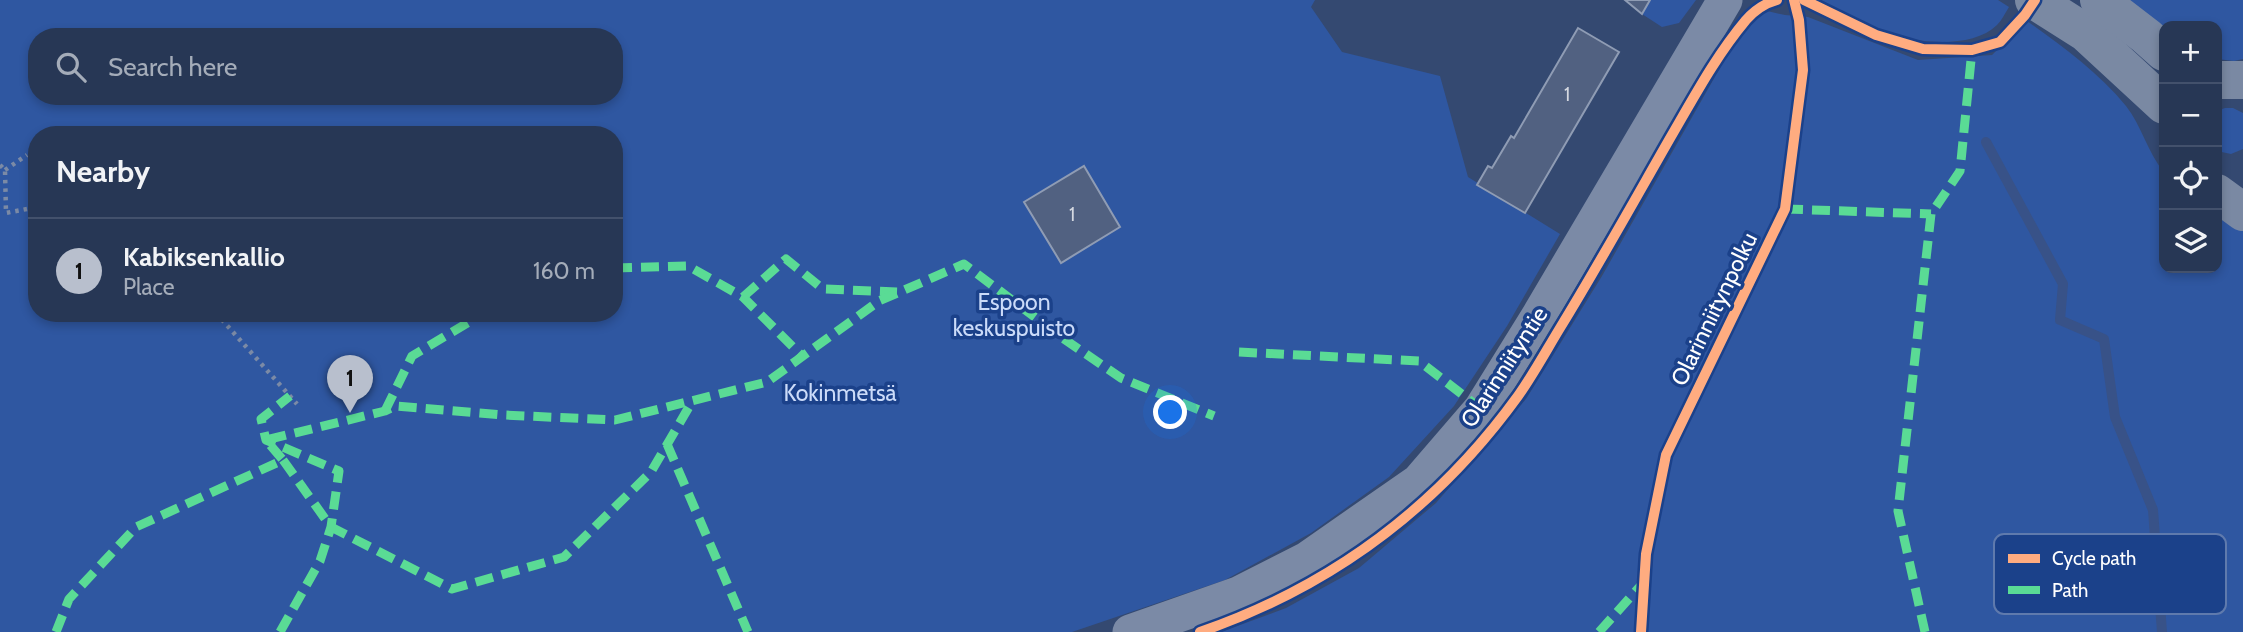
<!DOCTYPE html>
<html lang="en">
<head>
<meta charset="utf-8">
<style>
	:root { --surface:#273755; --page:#33425f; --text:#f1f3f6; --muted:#a4acb9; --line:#43516c; --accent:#b8bfcd }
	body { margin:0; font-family:Cabin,sans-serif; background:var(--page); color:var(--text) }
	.controls { position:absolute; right:21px; top:21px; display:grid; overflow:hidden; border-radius:14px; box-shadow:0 4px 10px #0003 }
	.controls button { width:63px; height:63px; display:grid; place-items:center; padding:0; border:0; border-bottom:2px solid var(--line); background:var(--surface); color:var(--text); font:35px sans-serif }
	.you { position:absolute; left:1171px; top:413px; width:24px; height:24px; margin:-18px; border:5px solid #fff; border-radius:50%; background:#1a73e8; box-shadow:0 0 0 10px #1a73e833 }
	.badge { display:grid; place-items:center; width:46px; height:46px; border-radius:50%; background:var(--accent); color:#111; font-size:23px; font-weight:700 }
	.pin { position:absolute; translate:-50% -58px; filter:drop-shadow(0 2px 4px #0008) }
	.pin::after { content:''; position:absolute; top:37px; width:24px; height:21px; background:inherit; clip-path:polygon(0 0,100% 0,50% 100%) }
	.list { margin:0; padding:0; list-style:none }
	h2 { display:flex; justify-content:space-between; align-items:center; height:91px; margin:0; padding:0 28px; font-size:30px }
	h2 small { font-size:23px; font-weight:400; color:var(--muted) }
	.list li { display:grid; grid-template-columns:46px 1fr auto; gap:21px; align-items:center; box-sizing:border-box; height:105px; padding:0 28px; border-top:2px solid var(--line) }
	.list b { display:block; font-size:26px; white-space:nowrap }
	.list p { margin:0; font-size:23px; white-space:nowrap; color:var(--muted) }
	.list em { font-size:23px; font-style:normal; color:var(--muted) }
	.icon { flex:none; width:38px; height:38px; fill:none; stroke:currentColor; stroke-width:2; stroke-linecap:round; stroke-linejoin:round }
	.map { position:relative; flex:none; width:2243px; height:632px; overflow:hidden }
	.search { position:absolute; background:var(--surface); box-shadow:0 4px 10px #0003; left:28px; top:28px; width:595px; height:77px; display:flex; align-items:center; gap:18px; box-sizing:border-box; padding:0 24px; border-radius:28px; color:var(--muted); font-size:26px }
	.panel { position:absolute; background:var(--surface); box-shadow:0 4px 10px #0003; left:28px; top:126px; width:595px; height:196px; border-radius:28px }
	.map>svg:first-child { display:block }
	.green { fill:#2f57a1; fill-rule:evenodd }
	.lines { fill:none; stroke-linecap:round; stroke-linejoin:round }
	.stream { stroke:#385288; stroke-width:10 }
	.building { fill:#516181; stroke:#8f9cb4; stroke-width:2 }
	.path { stroke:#7b8aa6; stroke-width:4.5; stroke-dasharray:3.5 5; stroke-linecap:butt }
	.minor { stroke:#7b8aa6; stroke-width:35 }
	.major { stroke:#7a89a3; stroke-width:38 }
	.quiet { stroke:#5adb95; stroke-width:9; stroke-dasharray:18 9; stroke-linecap:butt }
	.cycleway-casing { stroke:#1b418a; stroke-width:15 }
	.cycleway { stroke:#ffac80; stroke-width:10 }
	.labels { text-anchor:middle; stroke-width:7; stroke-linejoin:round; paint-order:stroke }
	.number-label { font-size:19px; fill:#d4d8e0 }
	.park-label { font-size:23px; fill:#cbdbf9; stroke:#1b418a }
	.street-label { font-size:23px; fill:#fff; stroke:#1b418a }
	.key { fill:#1b418a; stroke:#5f7aad; stroke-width:2 }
	.key-label { font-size:19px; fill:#fff }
</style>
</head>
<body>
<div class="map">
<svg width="2243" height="632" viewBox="0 0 2243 632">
	<rect width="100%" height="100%" fill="#344971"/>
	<!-- green -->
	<g class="green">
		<path d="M0,0h1315l-4,7 31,45 98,24 28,101 92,57 -53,92 -53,80 -65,71 -78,56 -86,47 -153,52h-1072zM37,37h577v59h-577zM37,135h577v178h-577z"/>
		<path d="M1650,0h46l-17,23 -17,4 -20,-13z"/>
		<path d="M1821,0h177l11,7c-4,6 -7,13 -12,18 -22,22 -71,19 -98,11 -28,-9 -53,-23 -78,-36z"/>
		<path d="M2129,0h114v59l-9,2 -17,-2v-33h-53v3z"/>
		<path d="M1767,11l18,4 23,2 110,43 74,-5 35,-34c36,26 71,51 99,85 16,20 21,46 38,66v96h53v-58l26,21v401h-1022l65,-24 73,-40 77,-65 90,-104 76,-123 127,-224c10,-14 21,-36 38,-41z"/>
		<path d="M2225,108h8l10,5v36l-12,5 -14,-3v-40z"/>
	</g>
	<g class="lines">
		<!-- stream -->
		<path class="stream" d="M1986,142l77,142 -3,36 44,19 11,78 38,93 9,122"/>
	</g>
	<!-- building -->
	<g class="building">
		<path d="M1625,0h25l-8,14z"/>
		<path d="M1578,28l41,24 -94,161 -48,-28 11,-19 4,2 19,-32 3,2z"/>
		<path d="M1084,166l36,61 -59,36 -37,-61z"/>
	</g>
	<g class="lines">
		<!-- path -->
		<g class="path">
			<path d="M0,165l5,5 1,43 31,-6"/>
			<path d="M5,170l22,-15"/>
			<path d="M216,313l81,91"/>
		</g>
		<!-- minor -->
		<path class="minor" d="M1130,632l108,-38 69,-35 112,-78 62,-72 57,-92 187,-317"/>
		<!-- major -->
		<g class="major">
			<path d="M2034,0l52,33 78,72"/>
			<path d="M2099,0l47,36 18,16"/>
			<path d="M2217,80h26"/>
			<path d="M2217,193l26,19"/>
		</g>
		<!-- quiet -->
		<g class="quiet">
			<path d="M1785,209l146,5"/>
			<path d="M614,268l74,-2 55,31 59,59"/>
			<path d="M743,297l43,-38 37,30 74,3"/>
			<path d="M1239,352l180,9 62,48"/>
			<path d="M385,411l27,-55 72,-43"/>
			<path d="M667,444l81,188"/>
			<path d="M283,460l48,67 121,62 112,-32 87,-85 42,-72"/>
			<path d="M56,632l13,-33 67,-72 147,-67 -17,-20 119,-29 10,-5 109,9 111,5 152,-38 112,-81 85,-37 100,75 57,39 93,38"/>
			<path d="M280,632l40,-71 11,-34 8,-56 -73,-31 -5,-21 29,-23"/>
			<path d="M1599,632l45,-50"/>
			<path d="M1925,632l-27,-121 33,-297 29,-43 12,-121"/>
		</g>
		<!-- cycleway casing -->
		<g class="cycleway-casing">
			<g id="cycleway">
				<path d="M1804,0l72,35 47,14 49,1 28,-8 25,-27 10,-15"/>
				<path d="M1200,632c130,-45 237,-124 318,-236 15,-21 28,-45 42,-68 38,-62 73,-125 109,-188 24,-41 46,-83 77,-120 8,-9 20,-17 31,-20"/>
				<path d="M1641,632l5,-78 20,-99 119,-246 18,-139 -4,-50 -5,-20"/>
			</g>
		</g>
		<!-- cycleway -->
		<use href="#cycleway" class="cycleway"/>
	</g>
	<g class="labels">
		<!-- number labels -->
		<g class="number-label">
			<text x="1567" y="101">1</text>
			<text x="1072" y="221">1</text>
		</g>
		<!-- park labels -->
		<g class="park-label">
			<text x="1014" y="310">Espoon<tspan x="1014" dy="26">keskuspuisto</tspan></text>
			<text x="840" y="401">Kokinmetsä</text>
		</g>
		<!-- street labels -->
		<g class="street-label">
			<text transform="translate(1714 309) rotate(-64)" y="8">Olarinniitynpolku</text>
			<text transform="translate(1504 367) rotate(-57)" y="8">Olarinniityntie</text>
		</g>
	</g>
	<!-- legend -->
	<rect x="1994" y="534" width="232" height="80" rx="10" class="key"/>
	<rect x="2008" y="554" width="32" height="9" fill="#ffac80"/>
	<rect x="2008" y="586" width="32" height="8" fill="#5adb95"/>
	<g class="key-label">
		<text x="2052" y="565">Cycle path</text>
		<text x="2052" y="597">Path</text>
	</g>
</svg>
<div class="controls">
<button>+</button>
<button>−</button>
<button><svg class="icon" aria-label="locate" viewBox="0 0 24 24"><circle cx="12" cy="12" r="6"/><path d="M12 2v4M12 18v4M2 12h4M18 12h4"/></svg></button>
<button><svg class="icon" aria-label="layers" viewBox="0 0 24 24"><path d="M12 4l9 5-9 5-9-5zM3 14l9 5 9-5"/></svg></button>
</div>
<div class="you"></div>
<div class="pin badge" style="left:350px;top:413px">1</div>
<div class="search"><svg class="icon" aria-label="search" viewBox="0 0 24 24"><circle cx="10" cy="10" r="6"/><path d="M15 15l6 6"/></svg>Search here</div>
<section class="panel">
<h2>Nearby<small></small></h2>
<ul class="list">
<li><span class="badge">1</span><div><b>Kabiksenkallio</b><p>Place</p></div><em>160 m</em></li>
</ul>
</section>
</div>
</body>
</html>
